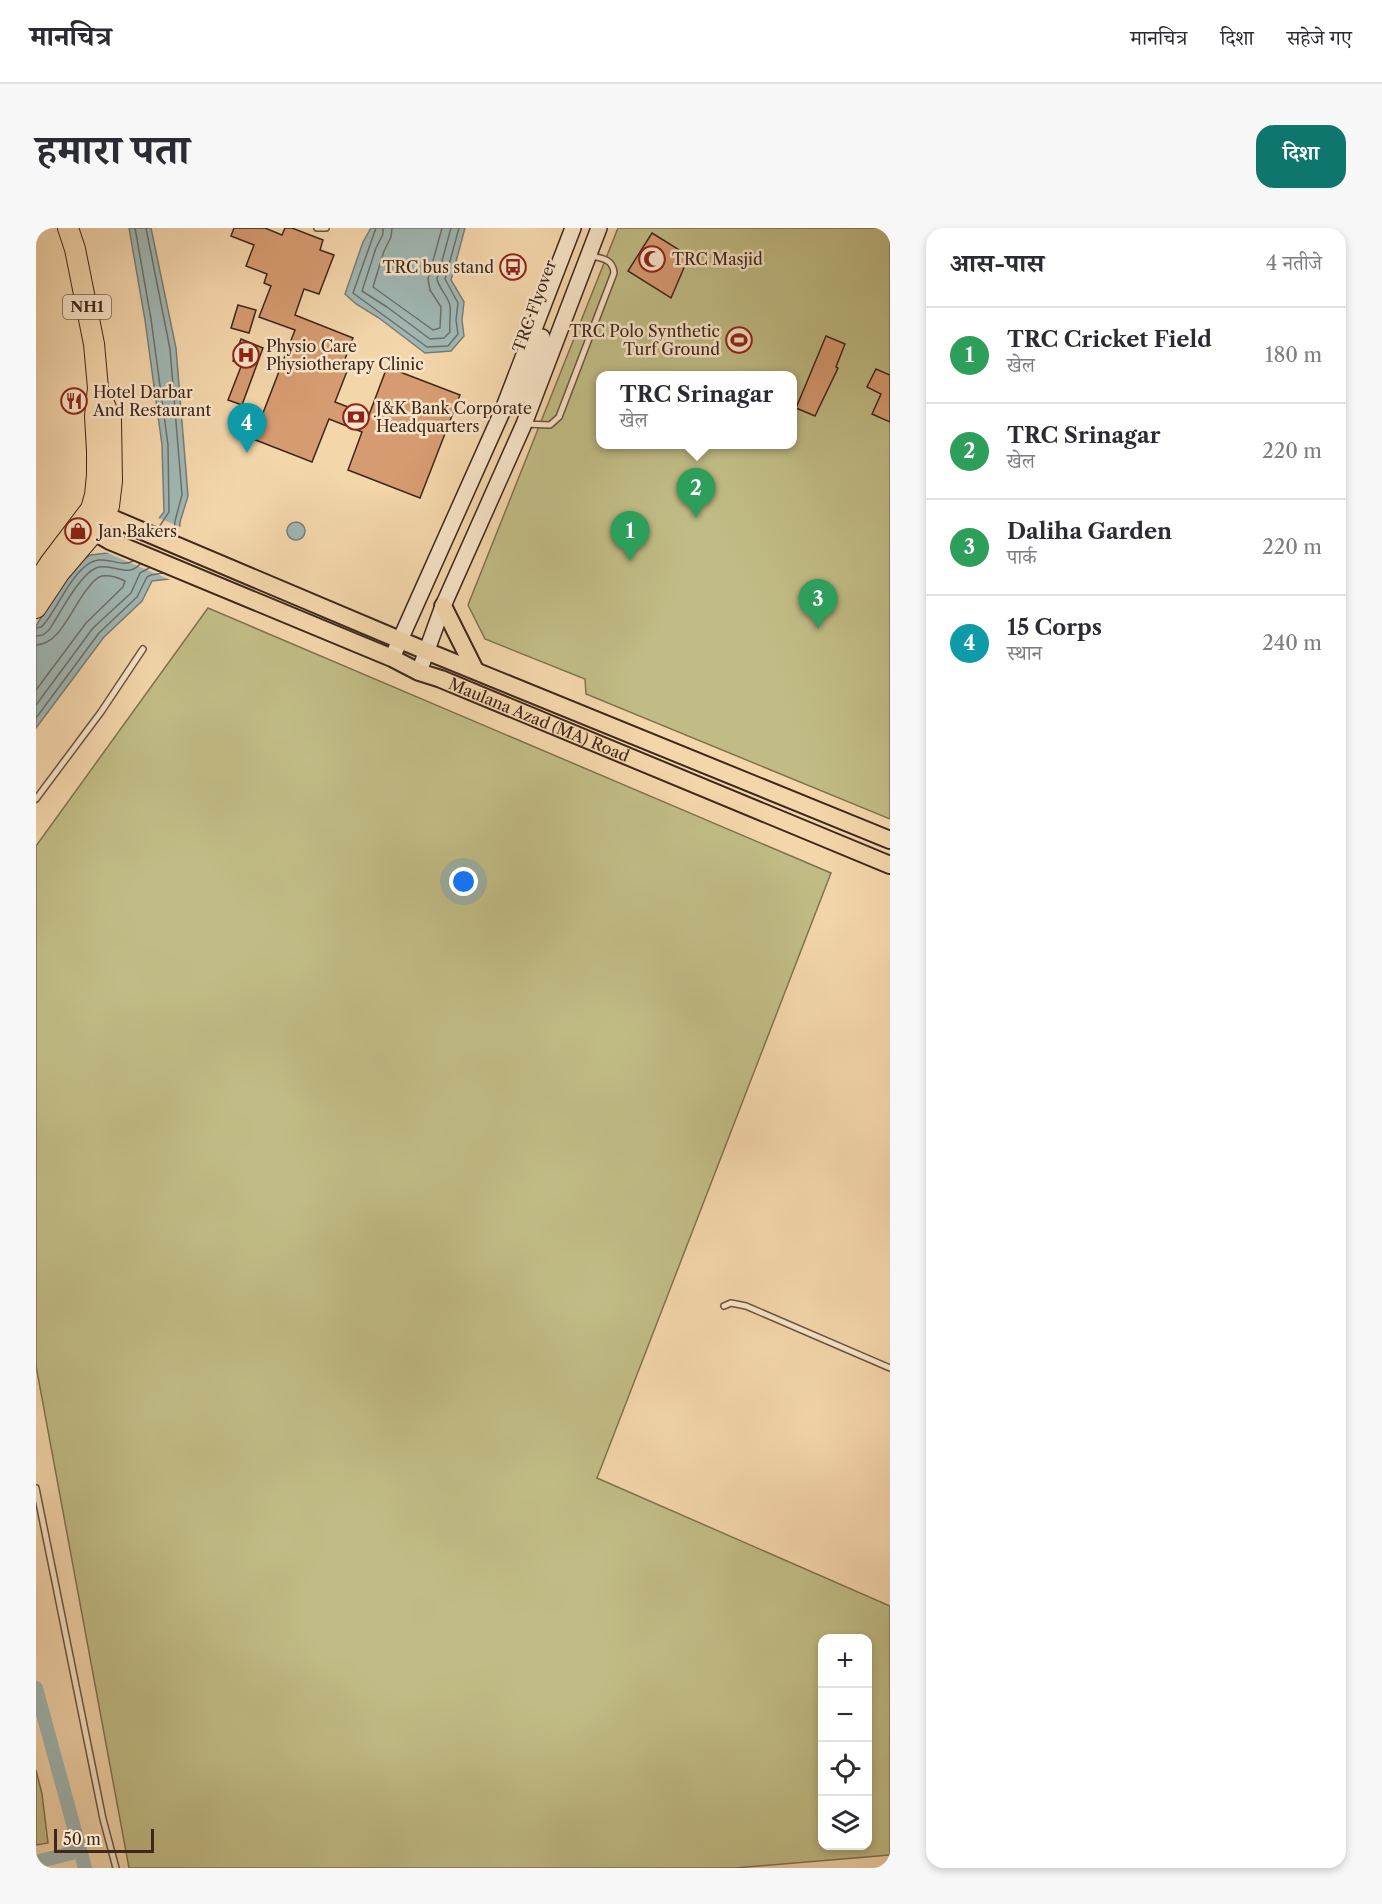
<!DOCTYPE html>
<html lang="hi">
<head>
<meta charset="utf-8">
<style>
	:root { --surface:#fff; --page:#f7f7f7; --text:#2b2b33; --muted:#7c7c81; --line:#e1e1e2; --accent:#0f766e }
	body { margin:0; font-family:"Libre Caslon Text","Noto Serif Devanagari",serif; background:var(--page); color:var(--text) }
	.controls { position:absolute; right:18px; bottom:18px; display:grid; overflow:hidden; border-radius:12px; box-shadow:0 3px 9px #0003 }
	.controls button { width:54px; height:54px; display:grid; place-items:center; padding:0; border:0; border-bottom:2px solid var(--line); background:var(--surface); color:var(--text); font:30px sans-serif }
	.scale { position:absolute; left:18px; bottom:15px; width:100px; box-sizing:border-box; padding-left:6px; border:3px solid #3e271c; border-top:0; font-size:16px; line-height:21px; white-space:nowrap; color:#3e271c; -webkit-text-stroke:4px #f8e4c8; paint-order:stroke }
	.you { position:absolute; left:428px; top:654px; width:21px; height:21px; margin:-15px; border:4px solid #fff; border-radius:50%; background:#1a73e8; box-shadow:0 0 0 9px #1a73e833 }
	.badge { display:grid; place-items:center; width:39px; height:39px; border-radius:50%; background:var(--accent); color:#fff; font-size:20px; font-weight:700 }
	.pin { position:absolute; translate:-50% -50px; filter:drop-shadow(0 2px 3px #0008) }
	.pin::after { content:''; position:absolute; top:32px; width:21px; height:18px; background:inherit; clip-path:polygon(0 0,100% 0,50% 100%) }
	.popup { position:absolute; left:560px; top:143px; width:201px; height:78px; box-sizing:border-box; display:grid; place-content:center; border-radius:12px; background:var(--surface); filter:drop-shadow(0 2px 4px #0005); font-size:20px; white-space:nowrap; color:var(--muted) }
	.popup b { font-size:22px; color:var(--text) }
	.popup::after { content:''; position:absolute; left:50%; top:100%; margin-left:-12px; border:12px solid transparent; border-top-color:var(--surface) }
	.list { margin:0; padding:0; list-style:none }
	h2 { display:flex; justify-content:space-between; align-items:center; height:78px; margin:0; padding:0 24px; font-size:26px }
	h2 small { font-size:20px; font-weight:400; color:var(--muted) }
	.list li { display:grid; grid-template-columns:39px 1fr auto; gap:18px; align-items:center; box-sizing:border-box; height:96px; padding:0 24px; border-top:2px solid var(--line) }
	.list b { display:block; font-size:22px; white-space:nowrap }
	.list p { margin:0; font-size:20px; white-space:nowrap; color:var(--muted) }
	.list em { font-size:20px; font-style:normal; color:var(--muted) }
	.icon { flex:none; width:33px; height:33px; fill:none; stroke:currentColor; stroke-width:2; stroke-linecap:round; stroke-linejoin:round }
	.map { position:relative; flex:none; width:854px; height:1640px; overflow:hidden; border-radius:18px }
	header { display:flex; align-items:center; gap:36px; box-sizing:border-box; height:84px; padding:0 30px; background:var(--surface); border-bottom:2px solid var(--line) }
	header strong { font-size:28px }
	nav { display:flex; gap:33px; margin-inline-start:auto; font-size:21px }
	.intro { display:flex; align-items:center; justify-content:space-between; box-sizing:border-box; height:144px; padding:0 36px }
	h1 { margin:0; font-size:42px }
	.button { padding:15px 27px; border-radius:18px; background:var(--accent); color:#fff; font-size:21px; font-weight:700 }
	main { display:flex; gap:36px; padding:0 36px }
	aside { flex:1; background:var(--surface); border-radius:18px; box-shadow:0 3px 9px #0003 }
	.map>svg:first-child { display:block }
	.green { fill:#c1bc85; stroke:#807250; stroke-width:1.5; fill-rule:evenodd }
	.water { fill:#a0b7b4; stroke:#797d77; stroke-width:1.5 }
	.pier { fill:#f4d6ab }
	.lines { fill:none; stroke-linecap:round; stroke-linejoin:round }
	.shore { stroke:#6f6f68; stroke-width:1.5 }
	.canal { stroke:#a0b7b4; stroke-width:14 }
	.building { fill:#d79b71; stroke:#3e271c; stroke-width:1.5 }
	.lane-casing { stroke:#6c5340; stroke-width:8 }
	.secondary-casing { stroke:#3e271c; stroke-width:18 }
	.primary-casing { stroke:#3e271c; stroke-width:20 }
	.highway-casing { stroke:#3e271c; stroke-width:22 }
	.lane { stroke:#f8e4c8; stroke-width:5 }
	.secondary { stroke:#f8e4c8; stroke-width:15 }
	.primary { stroke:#f4d6ab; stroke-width:16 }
	.highway { stroke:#f4d6ab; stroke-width:20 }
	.labels { text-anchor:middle; stroke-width:5; stroke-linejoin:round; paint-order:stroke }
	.shield { fill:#f8e4c8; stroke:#766050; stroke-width:1.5 }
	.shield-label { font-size:15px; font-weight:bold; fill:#3e271c }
	.poi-label { font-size:16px; fill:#3e271c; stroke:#f8e4c8; text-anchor:start }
	.street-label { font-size:16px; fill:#3e271c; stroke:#f8e4c8 }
</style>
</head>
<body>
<header>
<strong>मानचित्र</strong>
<nav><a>मानचित्र</a><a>दिशा</a><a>सहेजे गए</a></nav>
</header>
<div class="intro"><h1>हमारा पता</h1><a class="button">दिशा</a></div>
<main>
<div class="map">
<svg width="854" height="1640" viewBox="0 0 854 1640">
	<rect width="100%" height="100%" fill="#f4d6ab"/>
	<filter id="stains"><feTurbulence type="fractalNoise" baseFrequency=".00333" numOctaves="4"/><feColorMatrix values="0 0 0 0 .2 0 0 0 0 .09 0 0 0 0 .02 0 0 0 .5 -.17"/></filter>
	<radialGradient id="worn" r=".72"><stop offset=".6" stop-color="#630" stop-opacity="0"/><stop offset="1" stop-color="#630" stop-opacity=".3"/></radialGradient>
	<!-- green -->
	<g class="green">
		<path d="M582,0h272v591l-304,-125 -1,-15 -100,-40 -17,-34zM564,148h192v68h-192z"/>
		<path d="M172,380l623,265 -234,605 293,128v249l-155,13h-606l-93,-502v-520zM786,1410h46v208h-46z"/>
		<path d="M0,1542l6,24 6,49 -12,2z"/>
	</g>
	<!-- water -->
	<g class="water">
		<path d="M93,0h22l25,120 12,148 -8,26 -2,56 -26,3 -10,20 -38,36 -68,91v-102l26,-43 15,-18 13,-10 18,-2 20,4 36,-45 -2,-67 -17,-125z"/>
		<path d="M335,0h94l-14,52 13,22 -2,18 2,16 -13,15 -26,2 -46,-35 -23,-14 -11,-10 18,-52z"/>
		<circle cx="260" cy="303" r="9"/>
	</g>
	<!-- pier -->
	<path class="pier" d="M120,289l27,11 -2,50 -2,3h-6l-68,-29 1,-2h3l18,4z"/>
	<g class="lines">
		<!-- shore -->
		<g class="shore">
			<path d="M99,0l16,91 17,126 1,67 -10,15"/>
			<path d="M110,0l24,121 12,146 -7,26 -1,13"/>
			<path d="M340,0l-23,65 74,54 21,-1 10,-12 -2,-14 2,-17 -13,-24 14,-51"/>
			<path d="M347,0v6l-7,14 -14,43 25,16 43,32 14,-1 6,-6c-1,-9 1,-18 0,-26 -1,-9 -11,-17 -13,-27l14,-51"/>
			<path d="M356,0l-1,9 -7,14 -11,36 60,43 7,-2 1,-21 -11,-17 -2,-11 14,-51"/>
			<path d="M0,400c5,-1 5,0 8,-4 14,-17 21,-38 37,-54 22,-22 36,0 52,-9"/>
			<path d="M0,408l7,-1 6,-5c10,-15 31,-56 47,-62 16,-6 31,11 44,-4"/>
			<path d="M0,417c25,-1 37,-40 52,-57 4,-5 8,-11 14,-12 7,-1 17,2 23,5l-2,6 -37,36 -50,67"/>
			<path d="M0,477l57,-77 38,-35 9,-20 9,-5"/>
			<path d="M0,490l63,-85 38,-36 10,-20 4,-2 12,-2"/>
		</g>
		<!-- canal -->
		<g class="canal">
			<path d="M0,1460l49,180"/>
			<path d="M0,1634l44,-11"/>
		</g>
	</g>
	<!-- building -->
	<g class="building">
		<path d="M198,0h31l17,7 3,-7h7l31,12 -3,10 14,5 -15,39 -15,-5 -9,26 58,23 -8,21 6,2 -16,41 34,13 18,-48 73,28 -40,103 -72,-28 14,-38 -33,-13 -17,43 -59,-23 42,-109 -36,-13 12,-31 -7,-3 3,-9 -21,-8 8,-21 -23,-9z"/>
		<path d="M616,5l37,23 -18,42 -43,-27z"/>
		<path d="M202,77l18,5 -7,23 -18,-5z"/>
		<path d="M790,108l19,8 -9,23 2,1 -23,48 -19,-8z"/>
		<path d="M205,111l22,9 -21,57 -14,-5 14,-36 -9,-3z"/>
		<path d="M840,141l14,6v47l-18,-8 9,-20 -14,-7z"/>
	</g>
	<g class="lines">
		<!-- lane casing -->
		<g class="lane-casing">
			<g id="lane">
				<path d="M281,0h9"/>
				<path d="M489,196l25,1 9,-8 55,-144c-1,-14 -12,-15 -24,-17"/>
				<path d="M0,571l65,-87 42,-63"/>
				<path d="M688,1078l7,-3 15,3 144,62"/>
				<path d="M0,1260l67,331 13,49"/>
			</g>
		</g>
		<!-- secondary casing -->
		<g class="secondary-casing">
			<g id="secondary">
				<path d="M468,182l16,-14 22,-59"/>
				<path d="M356,430l110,-246 71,-184"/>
				<path d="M383,444l24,-66 81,-182 75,-196"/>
			</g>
		</g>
		<!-- primary casing -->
		<g class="primary-casing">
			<g id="primary">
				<path d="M59,283l331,140 464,189"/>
				<path id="s1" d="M48,298l26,15 282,117 27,14 22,7 449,186"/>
				<path d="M407,378l32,64"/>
			</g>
		</g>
		<!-- highway casing -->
		<g class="highway-casing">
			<g id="highway">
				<path d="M0,357l14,-22 41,-54 4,-14 2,-20v-24l-2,-35 3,-28 -4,-44 -19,-95 -7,-21"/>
				<path d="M0,380l24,-36 40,-47 9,-19 3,-25 -1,-61 -12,-29"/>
			</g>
		</g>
		<!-- lane -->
		<use href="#lane" class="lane"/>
		<!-- secondary -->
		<use href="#secondary" class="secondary"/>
		<!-- primary -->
		<use href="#primary" class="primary"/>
		<!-- highway -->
		<use href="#highway" class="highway"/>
	</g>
	<!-- icons -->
	<defs>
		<g id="mosque-ring" transform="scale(1.35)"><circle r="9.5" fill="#f8e4c8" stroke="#8f2418" stroke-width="1.5"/><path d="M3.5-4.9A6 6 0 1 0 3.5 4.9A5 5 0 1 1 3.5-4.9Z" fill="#8f2418"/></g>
		<g id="bus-ring" transform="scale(1.35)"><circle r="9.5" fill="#f8e4c8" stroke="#8f2418" stroke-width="1.5"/><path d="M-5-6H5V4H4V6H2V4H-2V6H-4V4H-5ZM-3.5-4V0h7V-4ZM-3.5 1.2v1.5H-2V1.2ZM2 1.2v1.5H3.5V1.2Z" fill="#8f2418"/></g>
		<g id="stadium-ring" transform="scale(1.35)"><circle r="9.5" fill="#f8e4c8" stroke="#8f2418" stroke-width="1.5"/><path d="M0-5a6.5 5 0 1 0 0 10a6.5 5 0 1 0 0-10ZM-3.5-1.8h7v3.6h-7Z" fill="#8f2418"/></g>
		<g id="hospital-ring" transform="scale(1.35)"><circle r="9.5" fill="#f8e4c8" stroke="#8f2418" stroke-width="1.5"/><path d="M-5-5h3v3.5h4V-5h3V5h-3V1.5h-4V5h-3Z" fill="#8f2418"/></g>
		<g id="restaurant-ring" transform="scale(1.35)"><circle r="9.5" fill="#f8e4c8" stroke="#8f2418" stroke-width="1.5"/><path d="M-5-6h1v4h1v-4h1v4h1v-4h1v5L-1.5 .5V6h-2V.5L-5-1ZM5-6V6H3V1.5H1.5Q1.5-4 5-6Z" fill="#8f2418"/></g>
		<g id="bank-ring" transform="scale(1.35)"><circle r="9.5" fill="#f8e4c8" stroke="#8f2418" stroke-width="1.5"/><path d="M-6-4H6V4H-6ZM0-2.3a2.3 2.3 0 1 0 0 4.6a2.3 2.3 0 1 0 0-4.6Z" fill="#8f2418"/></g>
		<g id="shop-ring" transform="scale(1.35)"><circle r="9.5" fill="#f8e4c8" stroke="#8f2418" stroke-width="1.5"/><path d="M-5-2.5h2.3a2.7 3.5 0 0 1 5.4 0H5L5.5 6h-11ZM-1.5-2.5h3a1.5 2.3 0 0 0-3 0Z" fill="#8f2418"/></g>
	</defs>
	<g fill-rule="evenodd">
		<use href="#mosque-ring" x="616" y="31"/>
		<use href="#bus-ring" x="477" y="39"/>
		<use href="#stadium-ring" x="703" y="112"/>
		<use href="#hospital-ring" x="210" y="127"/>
		<use href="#restaurant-ring" x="38" y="173"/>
		<use href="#bank-ring" x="320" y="189"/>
		<use href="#shop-ring" x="42" y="303"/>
	</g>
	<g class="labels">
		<!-- shield labels -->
		<rect class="shield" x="27" y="67" width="48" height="24" rx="4.5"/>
		<g class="shield-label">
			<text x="51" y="84">NH1</text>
		</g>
		<!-- poi labels -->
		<g class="poi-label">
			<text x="636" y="37">TRC Masjid</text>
			<text x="458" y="45" text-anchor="end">TRC bus stand</text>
			<text x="684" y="109" text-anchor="end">TRC Polo Synthetic<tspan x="684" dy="18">Turf Ground</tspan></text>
			<text x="230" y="124">Physio Care<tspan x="230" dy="18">Physiotherapy Clinic</tspan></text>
			<text x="57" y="170">Hotel Darbar<tspan x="57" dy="18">And Restaurant</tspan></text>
			<text x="340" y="186">J&amp;K Bank Corporate<tspan x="340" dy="18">Headquarters</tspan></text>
			<text x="62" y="309">Jan Bakers</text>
		</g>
		<!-- street labels -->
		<g class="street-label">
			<text transform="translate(498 78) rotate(-70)" y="6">TRC Flyover</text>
			<text dy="6" stroke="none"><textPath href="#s1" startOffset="495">Maulana Azad (MA) Road</textPath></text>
		</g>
	</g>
	<rect width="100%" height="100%" filter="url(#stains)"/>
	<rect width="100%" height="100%" fill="url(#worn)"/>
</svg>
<div class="controls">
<button>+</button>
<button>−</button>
<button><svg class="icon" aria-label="locate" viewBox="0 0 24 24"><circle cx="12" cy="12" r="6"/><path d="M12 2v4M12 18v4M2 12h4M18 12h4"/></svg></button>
<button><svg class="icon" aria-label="layers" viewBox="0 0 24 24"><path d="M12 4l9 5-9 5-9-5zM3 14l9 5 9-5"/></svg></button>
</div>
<div class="scale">50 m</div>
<div class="you"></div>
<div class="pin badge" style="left:594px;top:333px;background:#2e9e5b">1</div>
<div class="pin badge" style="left:660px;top:290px;background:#2e9e5b">2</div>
<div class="popup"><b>TRC Srinagar</b>खेल</div>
<div class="pin badge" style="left:782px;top:401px;background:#2e9e5b">3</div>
<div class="pin badge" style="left:211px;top:225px;background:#0f9aa8">4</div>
</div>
<aside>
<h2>आस-पास<small>4 नतीजे</small></h2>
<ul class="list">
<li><span class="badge" style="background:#2e9e5b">1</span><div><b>TRC Cricket Field</b><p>खेल</p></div><em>180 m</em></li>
<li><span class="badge" style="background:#2e9e5b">2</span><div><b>TRC Srinagar</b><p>खेल</p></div><em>220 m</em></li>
<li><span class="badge" style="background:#2e9e5b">3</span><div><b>Daliha Garden</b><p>पार्क</p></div><em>220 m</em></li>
<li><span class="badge" style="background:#0f9aa8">4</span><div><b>15 Corps</b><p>स्थान</p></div><em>240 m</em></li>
</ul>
</aside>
</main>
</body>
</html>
